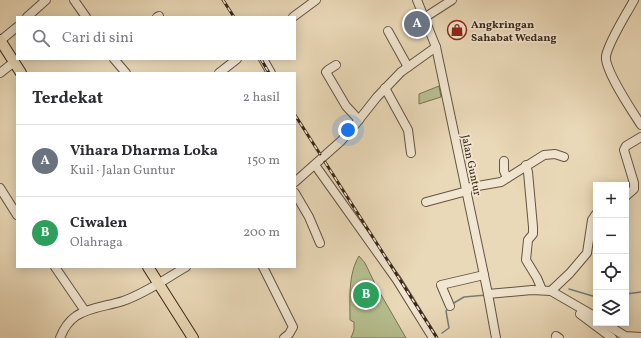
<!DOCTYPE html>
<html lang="id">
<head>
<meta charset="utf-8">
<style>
	:root { --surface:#fff; --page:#f2f2f3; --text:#2b2b33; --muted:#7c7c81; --line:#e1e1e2; --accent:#b45309 }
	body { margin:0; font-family:Vollkorn,serif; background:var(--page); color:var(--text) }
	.controls { position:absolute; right:12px; bottom:12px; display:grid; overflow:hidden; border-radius:0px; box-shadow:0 2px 10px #0003 }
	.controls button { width:36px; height:36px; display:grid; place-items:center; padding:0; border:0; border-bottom:1px solid var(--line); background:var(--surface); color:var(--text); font:20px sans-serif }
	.you { position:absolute; left:348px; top:130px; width:14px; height:14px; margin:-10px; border:3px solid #fff; border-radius:50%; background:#1a73e8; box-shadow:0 0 0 6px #1a73e833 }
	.badge { display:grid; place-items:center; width:26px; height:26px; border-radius:50%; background:var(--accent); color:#fff; font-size:13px; font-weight:700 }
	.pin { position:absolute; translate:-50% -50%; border:2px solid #fff; box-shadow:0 1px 4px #0006 }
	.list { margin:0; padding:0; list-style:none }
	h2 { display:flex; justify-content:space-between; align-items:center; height:52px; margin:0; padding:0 16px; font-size:17px }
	h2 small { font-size:13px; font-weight:400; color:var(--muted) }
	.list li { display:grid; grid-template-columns:26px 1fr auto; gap:12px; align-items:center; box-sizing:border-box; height:72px; padding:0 16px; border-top:1px solid var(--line) }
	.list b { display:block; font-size:15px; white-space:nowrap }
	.list p { margin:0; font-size:13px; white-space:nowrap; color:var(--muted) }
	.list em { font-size:13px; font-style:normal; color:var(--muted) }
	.icon { flex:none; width:22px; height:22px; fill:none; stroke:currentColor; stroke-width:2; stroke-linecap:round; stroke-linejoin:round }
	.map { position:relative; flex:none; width:641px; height:338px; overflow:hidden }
	.search { position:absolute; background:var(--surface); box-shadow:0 2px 10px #0003; left:16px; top:16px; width:280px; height:44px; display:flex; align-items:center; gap:10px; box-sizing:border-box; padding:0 14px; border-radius:0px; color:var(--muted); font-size:15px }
	.panel { position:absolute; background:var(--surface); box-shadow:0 2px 10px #0003; left:16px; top:72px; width:280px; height:196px; border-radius:0px }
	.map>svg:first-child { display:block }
	.green { fill:#b6bf8f; stroke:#787354 }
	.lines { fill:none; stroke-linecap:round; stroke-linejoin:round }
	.stream { stroke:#767d7a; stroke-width:1.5 }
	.minor-casing { stroke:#655441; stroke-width:10 }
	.major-casing { stroke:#392719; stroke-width:12 }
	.minor { stroke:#f1e6d1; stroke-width:8 }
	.major { stroke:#ead9b8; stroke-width:10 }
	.rail-casing { stroke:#392719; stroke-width:3 }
	.rail { stroke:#f1e6d1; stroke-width:1.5; stroke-dasharray:4.5; stroke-linecap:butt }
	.labels { text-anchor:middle; stroke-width:3.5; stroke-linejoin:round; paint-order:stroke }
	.poi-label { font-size:11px; font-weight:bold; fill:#392719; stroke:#f1e6d1; text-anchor:start }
	.street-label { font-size:11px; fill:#392719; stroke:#f1e6d1 }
</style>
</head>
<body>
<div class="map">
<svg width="641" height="338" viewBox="0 0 641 338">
	<rect width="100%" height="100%" fill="#ead9b8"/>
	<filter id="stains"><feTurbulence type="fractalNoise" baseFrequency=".005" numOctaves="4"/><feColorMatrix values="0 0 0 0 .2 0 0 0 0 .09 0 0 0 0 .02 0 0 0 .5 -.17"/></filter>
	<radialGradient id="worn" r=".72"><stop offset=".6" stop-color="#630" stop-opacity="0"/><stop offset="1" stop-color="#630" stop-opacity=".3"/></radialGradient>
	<!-- green -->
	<g class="green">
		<path d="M439,86l2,11 -22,7v-10z"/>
		<path d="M359,256l6,7 11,23 30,52h-55l3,-8v-8l-4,-2c0,-21 -2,-46 9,-64z"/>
	</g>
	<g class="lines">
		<!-- stream -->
		<g class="stream">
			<path d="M569,289l27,8"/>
			<path d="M626,294l15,-2"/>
			<path d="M452,304l12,-7 22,-2"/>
			<path d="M442,333l7,-5 -3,-17 2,-2"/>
		</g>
		<!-- minor casing -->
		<g class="minor-casing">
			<g id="minor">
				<path d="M74,0l12,17"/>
				<path d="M417,0l19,47 52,247 8,44"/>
				<path d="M634,0c-8,15 -25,41 -28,56 -2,14 27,56 35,69"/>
				<path d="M27,17l19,-17"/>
				<path d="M157,17l2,-1"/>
				<path d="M293,17l23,-17"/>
				<path d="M424,18l28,-18"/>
				<path d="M388,31l20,36"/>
				<path d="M0,41l17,-14"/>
				<path d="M114,59l12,14"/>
				<path d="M263,59l8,14"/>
				<path d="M336,65l-8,5 -2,2 20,34 13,14"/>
				<path d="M0,73l14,-11"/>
				<path d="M219,73l18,-14"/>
				<path d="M385,88l23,42 3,23"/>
				<path d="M504,161v10l3,7"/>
				<path d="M315,165l82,115 36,58"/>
				<path d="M526,165l2,7 5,55v7l-5,6 -2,20 11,18 5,12"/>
				<path d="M295,182l46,-41 13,-15 23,-29 24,-25 35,-25"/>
				<path d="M0,188l17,27"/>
				<path d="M466,188l35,-6 43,-27 11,-1 9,3"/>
				<path d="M295,193l14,24 11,26"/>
				<path d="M626,196l8,-7v-6l-10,-33 2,-4 15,-9"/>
				<path d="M426,202l41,-11"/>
				<path d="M55,267l30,44"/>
				<path d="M263,267l30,60 -4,7 -5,4"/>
				<path d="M551,291l19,-18 17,-20 5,-33 4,-6"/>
				<path d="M488,294l44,-4 19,1 45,26"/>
				<path d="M450,306l-9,-21 43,-10"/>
				<path d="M580,314l32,24"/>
				<path d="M604,323l21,13 16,1"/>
				<path d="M556,336l3,2"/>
				<path d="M60,338c3,-8 9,-17 16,-22 14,-9 32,-10 47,-15 23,-8 42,-22 63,-34"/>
			</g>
		</g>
		<!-- major casing -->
		<g class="major-casing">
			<g id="major">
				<path d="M0,40l21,33"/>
				<path d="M148,267l45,71"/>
			</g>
		</g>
		<!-- minor -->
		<use href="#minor" class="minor"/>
		<!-- major -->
		<use href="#major" class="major"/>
		<!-- rail casing -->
		<g class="rail-casing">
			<g id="rail">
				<path d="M223,0l11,17"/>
				<path d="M261,59l8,14"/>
				<path d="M295,115l25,39"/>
				<path d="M325,162l112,176"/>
			</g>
		</g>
		<!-- rail -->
		<use href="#rail" class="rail"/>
	</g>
	<!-- icons -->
	<defs>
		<g id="shop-ring" transform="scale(1)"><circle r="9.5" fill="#f1e6d1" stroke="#8f2418" stroke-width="1.5"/><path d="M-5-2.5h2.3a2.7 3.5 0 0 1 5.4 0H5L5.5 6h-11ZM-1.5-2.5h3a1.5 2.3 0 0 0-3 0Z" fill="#8f2418"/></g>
	</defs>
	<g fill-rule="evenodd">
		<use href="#shop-ring" x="457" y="30"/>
	</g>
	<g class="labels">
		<!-- poi labels -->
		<g class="poi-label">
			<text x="471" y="28">Angkringan<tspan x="471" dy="13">Sahabat Wedang</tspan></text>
		</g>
		<!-- street labels -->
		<g class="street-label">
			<text transform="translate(472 165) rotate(78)" y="4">Jalan Guntur</text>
		</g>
	</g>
	<rect width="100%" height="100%" filter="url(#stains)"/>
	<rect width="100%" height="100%" fill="url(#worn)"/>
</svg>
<div class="controls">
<button>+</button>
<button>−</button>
<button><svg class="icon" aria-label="locate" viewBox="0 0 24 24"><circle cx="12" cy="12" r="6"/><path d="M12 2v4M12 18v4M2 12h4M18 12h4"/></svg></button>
<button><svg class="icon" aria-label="layers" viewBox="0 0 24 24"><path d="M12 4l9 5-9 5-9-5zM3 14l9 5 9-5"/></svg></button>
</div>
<div class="you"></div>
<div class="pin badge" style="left:417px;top:24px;background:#6b7280">A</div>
<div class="pin badge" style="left:366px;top:295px;background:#2e9e5b">B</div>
<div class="search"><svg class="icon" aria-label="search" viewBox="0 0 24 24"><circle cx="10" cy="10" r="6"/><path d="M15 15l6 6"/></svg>Cari di sini</div>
<section class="panel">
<h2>Terdekat<small>2 hasil</small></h2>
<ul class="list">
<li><span class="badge" style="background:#6b7280">A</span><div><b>Vihara Dharma Loka</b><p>Kuil · Jalan Guntur</p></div><em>150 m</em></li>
<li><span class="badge" style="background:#2e9e5b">B</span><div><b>Ciwalen</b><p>Olahraga</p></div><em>200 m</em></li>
</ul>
</section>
</div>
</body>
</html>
